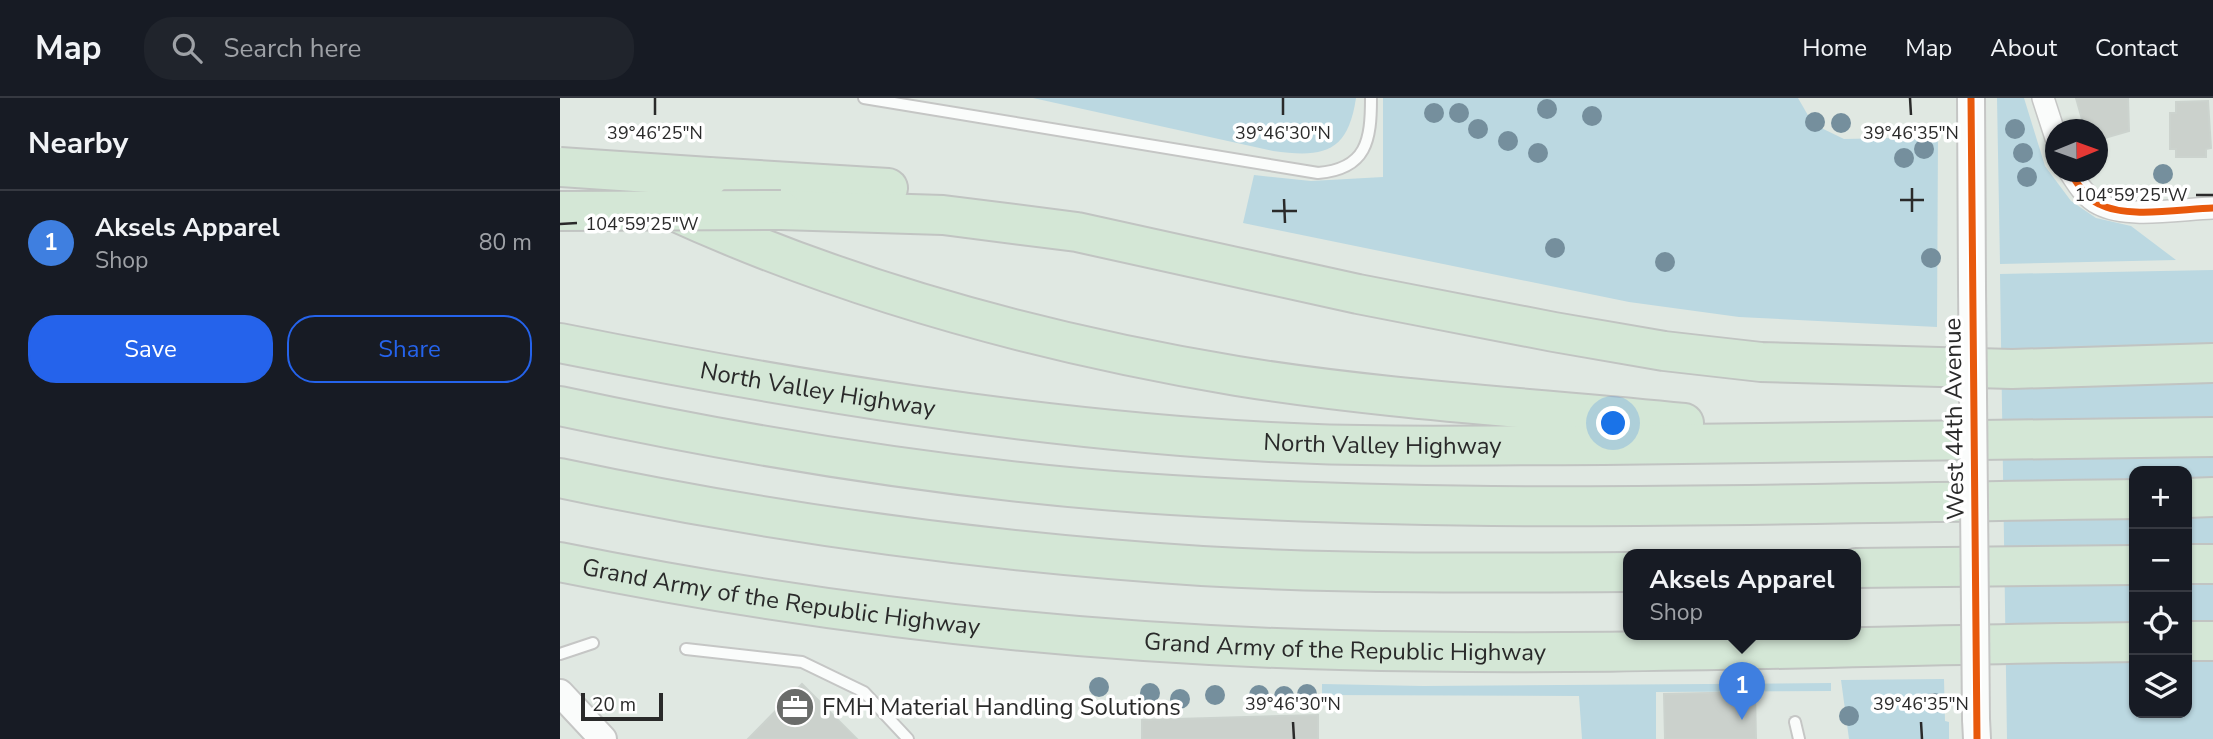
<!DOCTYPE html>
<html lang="en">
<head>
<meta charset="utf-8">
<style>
	:root { --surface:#171b24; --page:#20242c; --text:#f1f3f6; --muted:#9ea1a6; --line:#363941; --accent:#2563eb }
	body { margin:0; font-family:"Nunito Sans",sans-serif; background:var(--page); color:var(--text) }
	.controls { position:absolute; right:21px; bottom:21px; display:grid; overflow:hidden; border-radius:14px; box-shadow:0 2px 5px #0004 }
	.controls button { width:63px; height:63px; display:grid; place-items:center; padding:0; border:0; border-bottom:2px solid var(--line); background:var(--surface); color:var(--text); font:35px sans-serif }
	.compass { position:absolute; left:1485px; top:21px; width:63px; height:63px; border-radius:50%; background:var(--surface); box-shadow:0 2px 5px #0004; rotate:89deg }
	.scale { position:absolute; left:21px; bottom:18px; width:82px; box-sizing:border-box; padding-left:7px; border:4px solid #2a2a2a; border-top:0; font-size:19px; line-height:24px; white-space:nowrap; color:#2a2a2a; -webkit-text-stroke:5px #fff; paint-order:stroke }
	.you { position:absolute; left:1054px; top:326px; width:24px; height:24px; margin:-18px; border:5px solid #fff; border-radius:50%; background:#1a73e8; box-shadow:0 0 0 10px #1a73e833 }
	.badge { display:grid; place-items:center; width:46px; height:46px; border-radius:50%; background:var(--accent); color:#fff; font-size:23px; font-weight:700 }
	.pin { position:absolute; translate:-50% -58px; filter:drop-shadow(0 2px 4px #0008) }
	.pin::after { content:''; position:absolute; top:37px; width:24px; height:21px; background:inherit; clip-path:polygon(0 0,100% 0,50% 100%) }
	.popup { position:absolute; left:1063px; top:451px; width:238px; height:91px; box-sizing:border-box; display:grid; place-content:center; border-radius:14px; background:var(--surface); filter:drop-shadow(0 2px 5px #0005); font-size:23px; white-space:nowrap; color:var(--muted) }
	.popup b { font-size:26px; color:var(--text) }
	.popup::after { content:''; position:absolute; left:50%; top:100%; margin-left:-14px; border:14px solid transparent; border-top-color:var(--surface) }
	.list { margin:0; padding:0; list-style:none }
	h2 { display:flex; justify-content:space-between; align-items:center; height:91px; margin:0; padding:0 28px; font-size:30px }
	h2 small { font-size:23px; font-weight:400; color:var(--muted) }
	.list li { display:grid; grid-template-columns:46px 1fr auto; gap:21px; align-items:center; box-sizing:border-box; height:105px; padding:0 28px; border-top:2px solid var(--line) }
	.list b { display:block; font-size:26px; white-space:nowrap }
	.list p { margin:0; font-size:23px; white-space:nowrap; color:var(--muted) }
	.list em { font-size:23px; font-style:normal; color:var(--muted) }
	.actions { display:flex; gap:14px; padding:21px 28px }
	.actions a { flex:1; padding:16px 0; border:2px solid var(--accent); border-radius:28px; text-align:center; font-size:24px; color:var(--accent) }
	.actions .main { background:var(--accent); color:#fff }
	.icon { flex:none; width:38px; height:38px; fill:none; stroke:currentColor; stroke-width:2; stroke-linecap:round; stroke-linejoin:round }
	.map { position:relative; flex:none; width:1653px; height:641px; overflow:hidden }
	header { display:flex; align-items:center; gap:42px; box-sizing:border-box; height:98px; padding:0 35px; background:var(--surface); border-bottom:2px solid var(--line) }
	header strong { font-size:33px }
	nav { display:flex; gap:38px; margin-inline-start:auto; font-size:24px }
	.search { width:490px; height:63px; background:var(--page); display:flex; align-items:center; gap:18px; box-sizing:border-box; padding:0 24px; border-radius:28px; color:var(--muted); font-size:26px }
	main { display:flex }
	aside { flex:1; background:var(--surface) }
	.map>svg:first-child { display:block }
	.green { fill:#bbd8e1; fill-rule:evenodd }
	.building { fill:#cbd1cc; stroke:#ccd3ce; stroke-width:2 }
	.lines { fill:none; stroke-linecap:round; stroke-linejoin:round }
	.service-casing { stroke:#c5c6c5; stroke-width:14 }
	.minor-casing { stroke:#c5c6c5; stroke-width:24 }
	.tertiary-casing { stroke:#c5c6c5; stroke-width:30 }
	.motorway-casing { stroke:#c1c4c2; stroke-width:42 }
	.service { stroke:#fafcfb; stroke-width:10 }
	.minor { stroke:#fafcfb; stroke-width:21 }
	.tertiary { stroke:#fafcfb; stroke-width:26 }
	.motorway { stroke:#d4e7d6; stroke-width:38 }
	.tertiary-bridge-casing { stroke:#c5c6c5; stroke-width:30; stroke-linecap:butt }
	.motorway-bridge-casing { stroke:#c1c4c2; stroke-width:42; stroke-linecap:butt }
	.tertiary-bridge { stroke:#fafcfb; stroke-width:26 }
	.motorway-bridge { stroke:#d4e7d6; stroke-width:38 }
	.cycleway-casing { stroke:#fff; stroke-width:11 }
	.cycleway { stroke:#e8590c; stroke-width:7 }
	.tree { fill:#758f9d }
	.ticks { fill:none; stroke:#2a2a2a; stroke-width:2.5 }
	.labels { text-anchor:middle; stroke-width:7; stroke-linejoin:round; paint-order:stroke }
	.street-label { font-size:24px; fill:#2a2a2a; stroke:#fff }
	.poi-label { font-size:24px; fill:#2a2a2a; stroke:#fff; text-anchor:start }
	.ticks-label { font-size:18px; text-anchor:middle; fill:#2a2a2a; stroke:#fff; stroke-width:7; stroke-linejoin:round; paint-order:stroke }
</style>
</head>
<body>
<header>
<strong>Map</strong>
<div class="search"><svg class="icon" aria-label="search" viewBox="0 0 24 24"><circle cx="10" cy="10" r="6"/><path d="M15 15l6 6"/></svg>Search here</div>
<nav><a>Home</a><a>Map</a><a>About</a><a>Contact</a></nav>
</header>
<main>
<aside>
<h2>Nearby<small></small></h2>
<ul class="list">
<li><span class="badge" style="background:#3f7fe0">1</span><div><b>Aksels Apparel</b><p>Shop</p></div><em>80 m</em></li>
</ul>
<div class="actions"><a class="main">Save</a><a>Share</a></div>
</aside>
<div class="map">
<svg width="1653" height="641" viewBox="0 0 1653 641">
	<rect width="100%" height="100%" fill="#e0e8e2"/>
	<!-- green -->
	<g class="green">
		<path d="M473,0h323c-8,55 -33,60 -83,53z"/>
		<path d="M823,0h415l15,26 31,15 94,-2 -1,190 -198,-10 -110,-15 -386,-79 11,-48 57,6 72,-4z"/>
		<path d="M1437,0h27l21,68 26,35 25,17 35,8 45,34 -176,4z"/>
		<path d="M1653,172v469h-206l-7,-465zM1574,373h53v242h-53z"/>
		<path d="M1384,581l1,42 4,1v17h-100l-8,-59z"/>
		<path d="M1271,585v8l-175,1v47h-74l-3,-43 -257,-1v-11l101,2z"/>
	</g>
	<!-- building -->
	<g class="building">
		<path d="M1516,0h52l1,33 -31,9v-10h-13z"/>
		<path d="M1648,3l3,47 -5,1v8h-30v-8h-6v-36h6v-11z"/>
		<path d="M242,586l55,55h-109z"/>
		<path d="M1195,594l1,47h-91l-1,-45z"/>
		<path d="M758,617v24h-176v-19z"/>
	</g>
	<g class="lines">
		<!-- service casing -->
		<g class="service-casing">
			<g id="service">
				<path d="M304,0l454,75c49,-4 53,-33 53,-75"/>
				<path d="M126,551l116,13 62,30 44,47"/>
				<path d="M0,556l33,-11"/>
				<path d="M1235,624l4,17"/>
			</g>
		</g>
		<!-- minor casing -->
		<g class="minor-casing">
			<g id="minor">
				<path d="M1483,0l13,40"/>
				<path d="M1510,74c7,11 16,26 29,32 28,15 82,5 114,4"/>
			</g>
		</g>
		<!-- tertiary casing -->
		<g class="tertiary-casing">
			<g id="tertiary">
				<path d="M1411,0l1,189"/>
				<path d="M0,595l43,46"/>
				<path d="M1416,621l1,20"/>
			</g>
		</g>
		<!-- motorway casing -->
		<g class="motorway-casing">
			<g id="motorway">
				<path d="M149,79l179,11"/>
				<path d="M107,110c181,83 374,135 570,168 148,24 299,32 447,47"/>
				<path d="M221,112l162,5 134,17 281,62 196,38 110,19 97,11 251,7 201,-6"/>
				<path id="s1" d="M0,245c235,47 471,86 710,99 111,6 223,3 334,3 203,-1 406,-4 609,-8"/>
				<path d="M0,308c191,41 386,73 581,87 330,23 662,10 993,6"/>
				<path d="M0,380c212,45 426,74 642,88 142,8 284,7 426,6"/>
				<path d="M1627,400l26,-1"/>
				<path id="s2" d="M0,464c257,52 518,82 780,88 265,7 530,-5 794,-8"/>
				<path d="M1627,466h26"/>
				<path d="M1296,470l278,-3"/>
				<path d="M1627,543h26"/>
			</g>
		</g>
		<!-- service -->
		<use href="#service" class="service"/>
		<!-- minor -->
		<use href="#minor" class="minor"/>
		<!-- tertiary -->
		<use href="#tertiary" class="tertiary"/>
		<!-- motorway -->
		<use href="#motorway" class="motorway"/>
		<!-- tertiary-bridge casing -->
		<g class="tertiary-bridge-casing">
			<path id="tertiary-bridge" d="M1412,189l4,432"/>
		</g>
		<!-- motorway-bridge casing -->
		<g class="motorway-bridge-casing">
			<g id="motorway-bridge">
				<path d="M0,69l149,10"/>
				<path d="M0,113l221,-1"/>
			</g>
		</g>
		<!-- tertiary-bridge -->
		<use href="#tertiary-bridge" class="tertiary-bridge"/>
		<!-- motorway-bridge -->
		<use href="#motorway-bridge" class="motorway-bridge"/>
		<!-- cycleway casing -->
		<g class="cycleway-casing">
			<g id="cycleway">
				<path d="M1411,0l6,641"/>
				<path d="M1510,74c7,11 16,26 29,32 28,15 82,5 114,4"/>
			</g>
		</g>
		<!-- cycleway -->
		<use href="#cycleway" class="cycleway"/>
	</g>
	<!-- trees -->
	<g class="tree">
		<circle cx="987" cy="11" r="10"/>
		<circle cx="874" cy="15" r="10"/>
		<circle cx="899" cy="15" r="10"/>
		<circle cx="1032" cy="18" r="10"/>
		<circle cx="1255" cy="24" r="10"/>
		<circle cx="1281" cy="25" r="10"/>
		<circle cx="918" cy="31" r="10"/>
		<circle cx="1455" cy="31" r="10"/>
		<circle cx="948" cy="43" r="10"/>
		<circle cx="1364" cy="51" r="10"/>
		<circle cx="978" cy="55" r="10"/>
		<circle cx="1463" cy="55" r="10"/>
		<circle cx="1344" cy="60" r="10"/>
		<circle cx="1603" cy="76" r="10"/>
		<circle cx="1467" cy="79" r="10"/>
		<circle cx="995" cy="150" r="10"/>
		<circle cx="1371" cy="160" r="10"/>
		<circle cx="1105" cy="164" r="10"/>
		<circle cx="539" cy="589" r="10"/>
		<circle cx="590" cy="595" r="10"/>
		<circle cx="747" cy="596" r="10"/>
		<circle cx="655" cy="597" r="10"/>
		<circle cx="699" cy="597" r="10"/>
		<circle cx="724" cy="598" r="10"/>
		<circle cx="620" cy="601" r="10"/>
		<circle cx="1374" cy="605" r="10"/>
		<circle cx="1289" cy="618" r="10"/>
	</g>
	<!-- ticks -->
	<path class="ticks" d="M95,0v17M723,0v17M1350,0l1,17M1352,90v24M1636,97h17M724,101l1,24M1340,102h24M712,113h25M0,126l17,-1M733,624l1,17M1361,624l1,17"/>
	<!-- icons -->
	<defs>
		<g id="office-disc" transform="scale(2.0125)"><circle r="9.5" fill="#6a6c6a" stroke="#fff"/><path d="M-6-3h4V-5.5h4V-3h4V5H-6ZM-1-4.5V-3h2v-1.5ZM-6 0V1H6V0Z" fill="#fff"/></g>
	</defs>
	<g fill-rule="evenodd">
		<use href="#office-disc" x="235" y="609"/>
	</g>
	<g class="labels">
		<!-- street labels -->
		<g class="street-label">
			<text dy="8" stroke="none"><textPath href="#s1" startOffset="262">North Valley Highway</textPath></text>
			<text transform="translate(1394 321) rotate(-91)" y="8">West 44th Avenue</text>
			<text dy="8" stroke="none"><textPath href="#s1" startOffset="830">North Valley Highway</textPath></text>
			<text dy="8" stroke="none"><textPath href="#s2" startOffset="224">Grand Army of the Republic Highway</textPath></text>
			<text dy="8" stroke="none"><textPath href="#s2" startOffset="791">Grand Army of the Republic Highway</textPath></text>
		</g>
		<!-- poi labels -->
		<g class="poi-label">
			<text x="262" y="617">FMH Material Handling Solutions</text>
		</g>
	</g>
	<g class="ticks-label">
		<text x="95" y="41">39°46'25"N</text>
		<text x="723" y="41">39°46'30"N</text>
		<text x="1351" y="41">39°46'35"N</text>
		<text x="1571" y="103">104°59'25"W</text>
		<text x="82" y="132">104°59'25"W</text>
		<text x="733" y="612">39°46'30"N</text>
		<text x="1361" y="612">39°46'35"N</text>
	</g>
</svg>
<div class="controls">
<button>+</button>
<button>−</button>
<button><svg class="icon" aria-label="locate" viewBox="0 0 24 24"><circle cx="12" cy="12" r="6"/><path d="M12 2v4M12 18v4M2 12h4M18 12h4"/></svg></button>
<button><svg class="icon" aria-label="layers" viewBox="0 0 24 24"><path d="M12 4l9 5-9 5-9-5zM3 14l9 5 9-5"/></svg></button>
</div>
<svg class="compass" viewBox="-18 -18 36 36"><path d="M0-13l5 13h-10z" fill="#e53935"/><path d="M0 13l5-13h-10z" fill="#9ea1a6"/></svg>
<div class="scale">20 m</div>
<div class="you"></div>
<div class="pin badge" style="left:1182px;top:622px;background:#3f7fe0">1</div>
<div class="popup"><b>Aksels Apparel</b>Shop</div>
</div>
</main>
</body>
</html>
